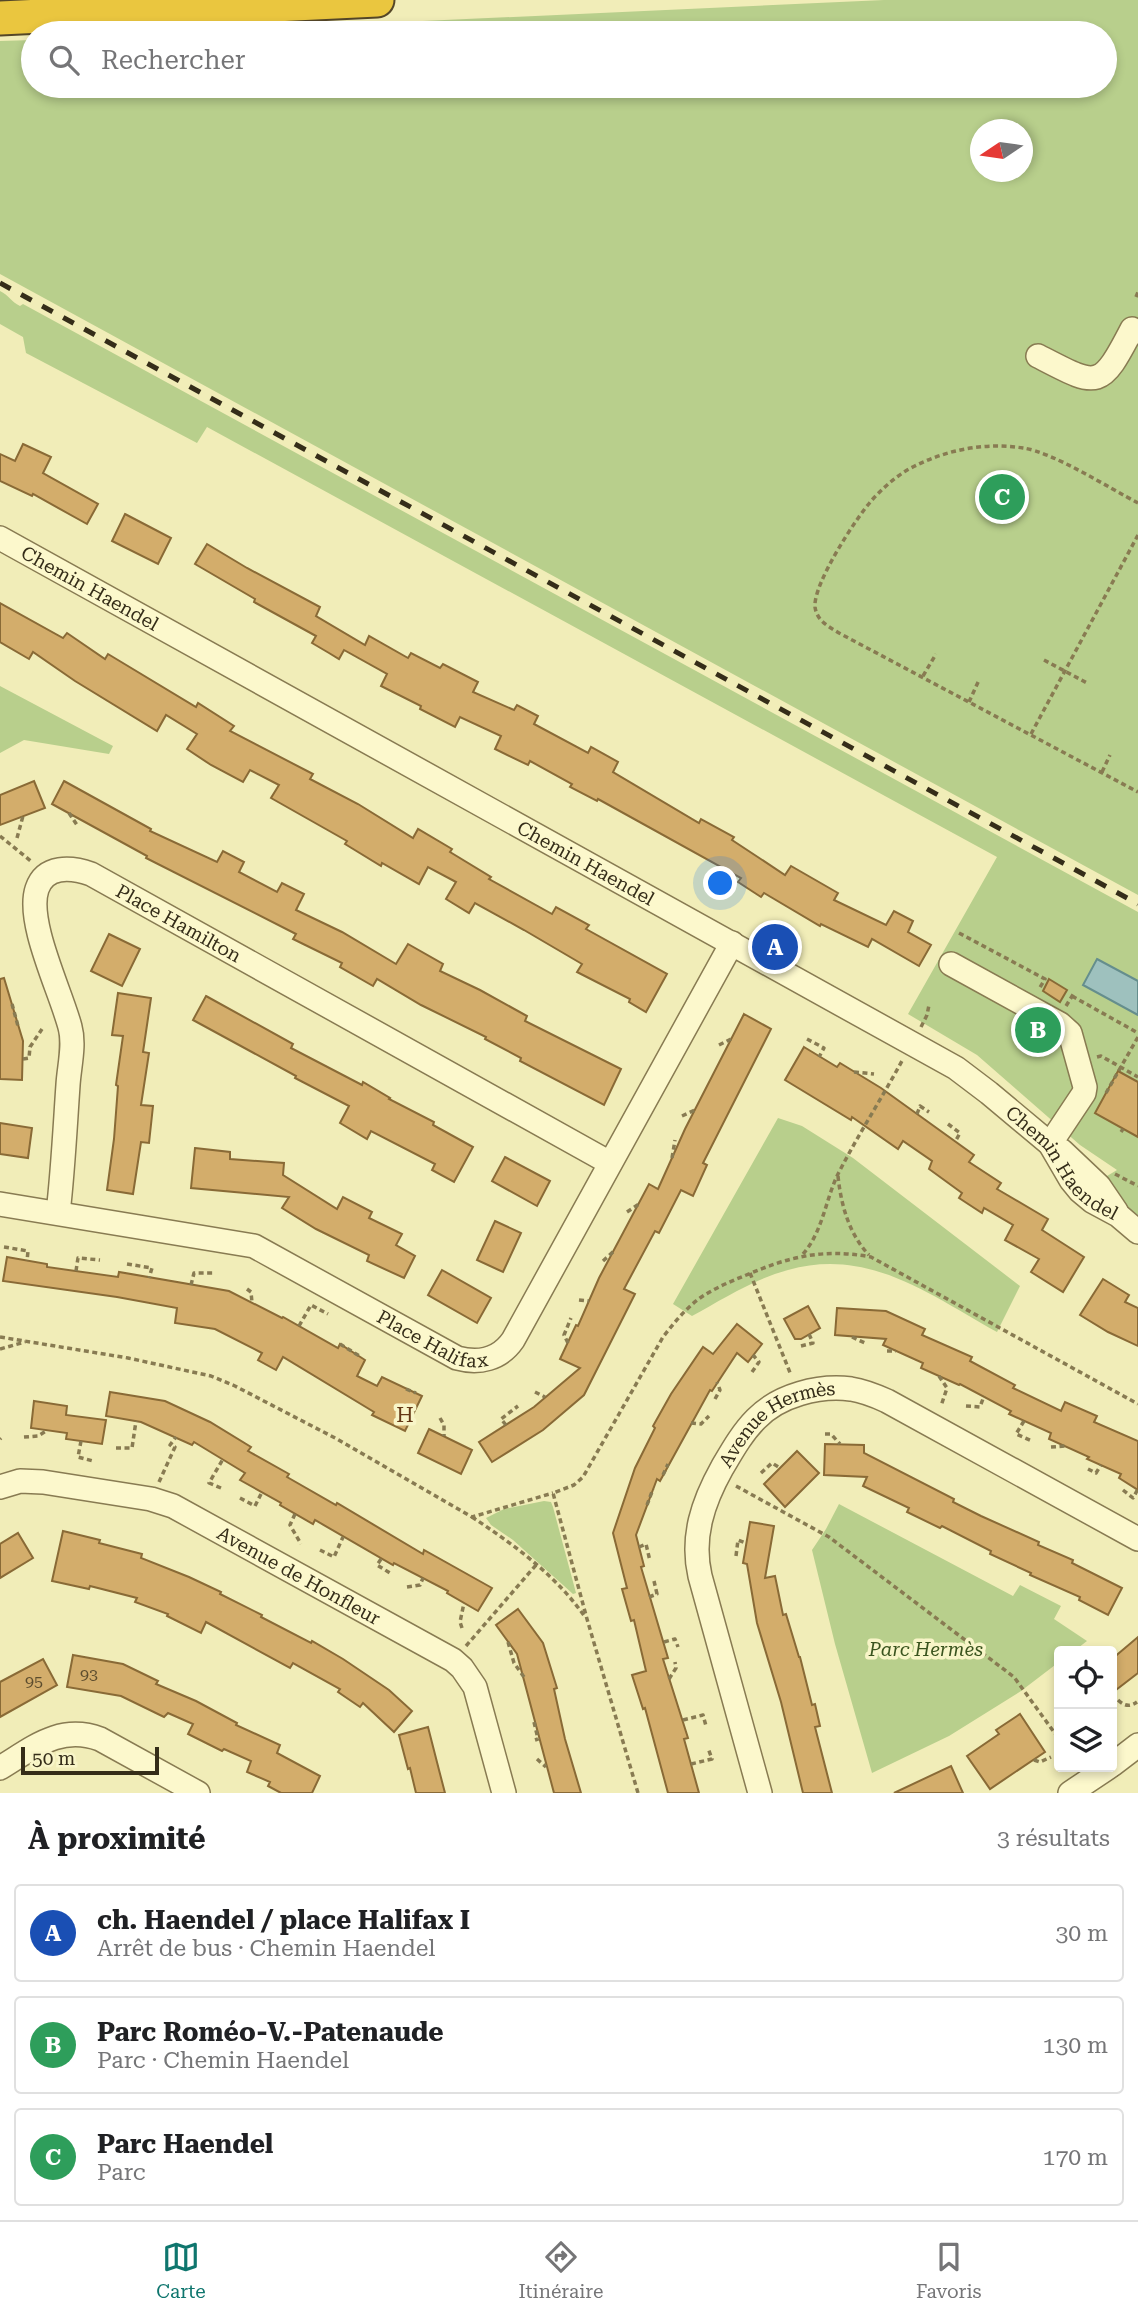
<!DOCTYPE html>
<html lang="fr">
<head>
<meta charset="utf-8">
<style>
	:root { --surface:#fff; --page:#f6f6f6; --text:#202124; --muted:#757577; --line:#e0e0e0; --accent:#0f766e }
	body { margin:0; font-family:"Roboto Serif",serif; background:var(--page); color:var(--text) }
	.controls { position:absolute; right:21px; bottom:21px; display:grid; overflow:hidden; border-radius:7px; box-shadow:0 4px 10px #0003 }
	.controls button { width:63px; height:63px; display:grid; place-items:center; padding:0; border:0; border-bottom:2px solid var(--line); background:var(--surface); color:var(--text); font:35px sans-serif }
	.compass { position:absolute; left:970px; top:119px; width:63px; height:63px; border-radius:50%; background:var(--surface); box-shadow:0 4px 10px #0003; rotate:257deg }
	.scale { position:absolute; left:21px; bottom:18px; width:138px; box-sizing:border-box; padding-left:7px; border:4px solid #352d19; border-top:0; font-size:19px; line-height:24px; white-space:nowrap; color:#352d19; -webkit-text-stroke:5px #f8f5c8; paint-order:stroke }
	.you { position:absolute; left:721px; top:884px; width:24px; height:24px; margin:-18px; border:5px solid #fff; border-radius:50%; background:#1a73e8; box-shadow:0 0 0 10px #1a73e833 }
	.badge { display:grid; place-items:center; width:46px; height:46px; border-radius:50%; background:var(--accent); color:#fff; font-size:23px; font-weight:700 }
	.pin { position:absolute; translate:-50% -50%; border:4px solid #fff; box-shadow:0 2px 7px #0006 }
	.list { margin:0; padding:0; list-style:none }
	h2 { display:flex; justify-content:space-between; align-items:center; height:91px; margin:0; padding:0 28px; font-size:30px }
	h2 small { font-size:23px; font-weight:400; color:var(--muted) }
	.list li { display:grid; grid-template-columns:46px 1fr auto; gap:21px; align-items:center; box-sizing:border-box; height:98px; margin:0 14px 14px; padding:0 14px; border:2px solid var(--line); border-radius:7px }
	.list b { display:block; font-size:26px; white-space:nowrap }
	.list p { margin:0; font-size:23px; white-space:nowrap; color:var(--muted) }
	.list em { font-size:23px; font-style:normal; color:var(--muted) }
	.icon { flex:none; width:38px; height:38px; fill:none; stroke:currentColor; stroke-width:2; stroke-linecap:round; stroke-linejoin:round }
	.map { position:relative; flex:none; width:1138px; height:1793px; overflow:hidden }
	.search { position:absolute; background:var(--surface); box-shadow:0 4px 10px #0003; left:21px; right:21px; top:21px; height:77px; display:flex; align-items:center; gap:18px; box-sizing:border-box; padding:0 24px; border-radius:38px; color:var(--muted); font-size:26px }
	.sheet { height:427px; background:var(--surface) }
	nav { display:flex; justify-content:space-around; align-items:center; box-sizing:border-box; height:98px; border-top:2px solid var(--line); background:var(--surface); font-size:19px; color:var(--muted) }
	nav a { display:grid; justify-items:center; gap:4px }
	nav .on { color:var(--accent) }
	.map>svg:first-child { display:block }
	.green { fill:#b8cf8c; fill-rule:evenodd }
	.water { fill:#9ec1be; stroke:#658e8d; stroke-width:2 }
	.building { fill:#d3ad6b; stroke:#896a36; stroke-width:2 }
	.lines { fill:none; stroke-linecap:round; stroke-linejoin:round }
	.minor-casing { stroke:#887b52; stroke-width:26 }
	.highway-casing { stroke:#554728; stroke-width:37 }
	.path { stroke:#887b52; stroke-width:3.5; stroke-dasharray:5 3.5; stroke-linecap:butt }
	.minor { stroke:#fcf8cc; stroke-width:23 }
	.highway { stroke:#eac63f; stroke-width:33 }
	.rail { stroke:#352d19; stroke-width:5; stroke-dasharray:12 12; stroke-linecap:butt }
	.labels { text-anchor:middle; stroke-width:7; stroke-linejoin:round; paint-order:stroke }
	.number-label { font-size:16px; fill:#5c4d2e }
	.street-label { font-size:19px; fill:#352d19; stroke:#f8f5c8 }
	.park-label { font-size:19px; font-style:italic; fill:#3a541e; stroke:#f8f5c8 }
	.neighbourhood-label { font-size:21px; letter-spacing:2px; fill:#653815; stroke:#f8f5c8 }
</style>
</head>
<body>
<div class="map">
<svg width="1138" height="1793" viewBox="0 0 1138 1793">
	<rect width="100%" height="100%" fill="#f1edb8"/>
	<!-- green -->
	<g class="green">
		<path d="M884,0h254v895l-1138,-621v-233l33,-1v46h1072v-53h-942zM981,130h42v42h-42z"/>
		<path d="M0,291c9,4 11,11 20,15l3,-2 1115,608v307l-8,-6 -28,-34 15,-9 -37,-25 -103,-90 -69,-41 89,-157 -790,-430 -10,16 -171,-90 -3,-16 -23,-13z"/>
		<path d="M0,686l113,60 -4,8 -85,-14 -24,13z"/>
		<path d="M778,1118l24,8 51,32 167,128 -23,46c-67,-37 -128,-85 -209,-62 -34,9 -65,29 -96,46l-19,-12z"/>
		<path d="M544,1501l7,1 2,5 23,86 -3,1 -60,-54 -22,-15 -5,-7 18,-9z"/>
		<path d="M839,1504l174,92 7,-11 41,21 -7,13 33,22 -13,10h-15v11l-38,29 -72,45 -77,37 -37,-129 -23,-94 14,-21z"/>
	</g>
	<!-- water -->
	<path class="water" d="M1097,959l41,22v34l-55,-30z"/>
	<!-- building -->
	<g class="building">
		<path d="M23,444l28,13 -8,16 55,31 -11,20 -54,-30 -1,2 -32,-15v-27l15,7z"/>
		<path d="M125,514l46,24 -13,26 -46,-23z"/>
		<path d="M207,544l40,24 73,39 -4,9 49,29 4,-9 39,22 3,-5 29,15 3,-4 35,18 -5,10 41,18 3,-5 21,11 -4,8 54,29 3,-6 27,15 -5,10 86,51 2,-4 33,18 -2,3 53,35 6,-9 47,27 -4,7 52,25 8,-14 19,10 -5,11 23,13 -12,21 -47,-27 -4,8 -47,-23 -1,2 -56,-33 -3,4 -23,-15 3,-4 -143,-79 -1,2 -27,-14 2,-3 -42,-23 -2,4 -33,-16 6,-13 -41,-19 -5,10 -35,-18 1,-3 -40,-20 6,-12 -43,-24 -5,9 -10,-6 -17,-10 4,-7 -62,-34 1,-3 -60,-35z"/>
		<path d="M0,603l63,35 4,-5 38,26 3,-5 88,53 2,-4 36,23 -4,5 83,43 -3,5 48,25 55,34 5,-9 34,20 -2,3 41,25 -2,2 63,35 4,-7 33,18 -3,4 81,45 -21,38 -17,-10 1,-3 -53,-27 5,-8 -58,-34 -49,-27 -6,10 -23,-14 10,-17 -28,-15 -9,17 -37,-21 -1,3 -36,-22 2,-3 -76,-43 8,-13 -29,-15 -7,12 -32,-17 -24,-16 10,-15 -31,-19 -9,16 -82,-50 -42,-29 -4,7 -29,-17z"/>
		<path d="M34,781l11,27 -45,17v-30z"/>
		<path d="M64,781l87,48 -1,2 67,31 6,-11 21,11 -5,10 38,20 5,-9 22,11 -8,16 46,22 54,32 12,-20 35,20 -3,7 40,19 47,26 -2,5 96,48 -17,36 -84,-44 1,-3 -36,-19 1,-2 -65,-32 -44,-26 -4,7 -33,-19 2,-4 -49,-24 3,-5 -150,-76 1,-2 -95,-52z"/>
		<path d="M109,934l31,15 -18,37 -31,-15z"/>
		<path d="M4,978l19,63 -1,39 -22,-1v-100z"/>
		<path d="M1049,979l18,11 -7,12 -17,-11z"/>
		<path d="M118,993l33,5 -8,54 6,1 -8,52 12,1 -4,37 -8,-1 -8,52 -26,-4 7,-51 4,-53 -2,-1 7,-49 -11,-1z"/>
		<path d="M206,996l87,48 -2,4 71,37 1,-3 27,16 -1,1 45,23 -1,3 40,22 -19,35 -22,-12 3,-6 -64,-33 -4,8 -27,-16 9,-17 -54,-28 1,-2 -103,-56z"/>
		<path d="M744,1014l27,15 -68,134 4,2 -14,31 -12,-6 -22,43 -4,-2 -31,58 11,5 -51,101 -41,35 -51,32 -13,-20 55,-35 46,-39 -20,-9 16,-34 2,1 21,-48 50,-94 9,5 27,-60z"/>
		<path d="M804,1047l33,20 3,-4 41,25 93,67 -5,7 32,21 -4,6 51,30 -6,11 42,27 -21,35 -32,-20 8,-13 -34,-19 8,-15 -29,-17 -2,5 -23,-15 3,-5 -33,-24 3,-8 -29,-20 -5,8 -46,-32 -1,3 -66,-40z"/>
		<path d="M1118,1071l20,11v55l-43,-24z"/>
		<path d="M0,1123l32,5 -4,30 -28,-4z"/>
		<path d="M195,1148l35,4v7l54,4 -1,12 54,34 6,-12 29,15 -3,6 33,16 -6,11 19,11 -11,22 -37,-17 2,-6 -53,-26 -34,-21 7,-11 -98,-9z"/>
		<path d="M505,1157l45,24 -13,25 -45,-25z"/>
		<path d="M495,1221l26,12 -18,39 -26,-12z"/>
		<path d="M7,1257l40,7v3l71,10 1,-5 110,19 53,27 1,-1 55,31 2,-4 25,16 -8,16 20,10 5,-9 40,19 -17,35 -33,-16 2,-3 -91,-55 -7,13 -18,-10 4,-7 -47,-24 -40,-6 2,-15 -60,-11 -114,-16z"/>
		<path d="M442,1270l49,28 -14,25 -49,-28z"/>
		<path d="M1103,1279l26,16 -4,7 13,6v38l-30,-14 -28,-17z"/>
		<path d="M808,1306l12,22 -19,11h-6l-11,-20z"/>
		<path d="M837,1308l49,3 39,18 -3,6 50,22 -2,4 45,24 -2,3 48,23 4,-9 32,14 -3,6 44,19v49l-19,-12 2,-4 -34,-15 2,-2 -40,-18 2,-6 -42,-19 2,-3 -51,-27 -1,1 -38,-17 2,-5 -40,-18 3,-6 -51,-4z"/>
		<path d="M737,1324l25,20 -14,18 -11,-9 -25,38 -2,-1 -50,91 -3,-2 -21,56 8,31 -3,1 27,91 -5,1 25,79 -4,1 15,54h-31l-23,-85 -2,1 -11,-34 14,-4 -12,-51 -3,1 -9,-32 5,-1 -14,-55 22,-65 20,-40 -2,-2 18,-32 32,-47 10,7z"/>
		<path d="M110,1392l55,9 45,21 41,25 -3,4 41,23 -2,3 49,28 1,-2 86,51 1,-4 68,38 -14,23 -31,-18 1,-2 -54,-28 -1,2 -78,-45 -2,4 -33,-19 1,-2 -41,-23 5,-7 -51,-31 -2,3 -51,-23 -35,-6z"/>
		<path d="M34,1401l33,5 -1,9 40,5 -4,24 -36,-5 1,-6 -36,-5z"/>
		<path d="M429,1429l43,21 -11,24 -43,-21z"/>
		<path d="M825,1444l39,1v8l90,46 -1,3 28,14 58,26 -1,3 35,15 -1,3 50,25 -14,27 -29,-15 1,-3 -50,-22 1,-2 -41,-19 1,-3 -49,-25 -2,2 -33,-16 2,-4 -46,-22 4,-9 -43,-2z"/>
		<path d="M797,1451l22,22 -34,34 -21,-23z"/>
		<path d="M750,1522l24,4 -9,52 10,-2 8,39 3,-1 13,43h1l12,48 3,-1 5,22 -5,1 17,66h-29l-22,-91 -24,-79 -10,-59 -4,-1z"/>
		<path d="M63,1531l37,9 -1,3 43,11 -1,4 48,19 32,15 -1,2 42,21 -1,2 50,26 1,-2 31,18 46,31 23,21 -18,21 -31,-29 -3,4 -22,-15 2,-3 -47,-26 -3,5 -84,-46 -5,11 -34,-17 1,-2 -33,-12 2,-4 -47,-12 -1,3 -37,-8z"/>
		<path d="M18,1533l15,25 -33,20v-34z"/>
		<path d="M518,1609l25,34 14,45 -3,1 11,50 16,54h-27l-37,-139 -21,-29z"/>
		<path d="M1138,1637v36l-26,20v-34z"/>
		<path d="M73,1655l50,9 35,17 -2,3 40,17 41,22 -1,2 44,20 -3,8 43,23 -8,17h-31l-13,-7 2,-4 -23,-10 4,-11 -27,-12 -2,2 -34,-17 5,-10 -25,-11 -4,4 -43,-21 -54,-9z"/>
		<path d="M43,1659l14,26 -57,32v-35z"/>
		<path d="M1020,1714l25,38 -55,37 -23,-33 32,-22 -3,-4z"/>
		<path d="M428,1727l11,43 6,23h-29l-6,-25 -2,1 -9,-34z"/>
		<path d="M951,1766l12,27h-69z"/>
	</g>
	<g class="lines">
		<!-- minor casing -->
		<g class="minor-casing">
			<g id="minor">
				<path d="M1038,356c60,31 62,35 94,-27l6,3"/>
				<path id="s1" d="M0,538l956,530 33,25 61,51 21,36 9,11 12,10 26,14 20,17"/>
				<path d="M951,964l109,60 10,9 15,54 -1,6 -34,51"/>
				<path d="M1062,1151l37,35 17,25"/>
				<path id="s2" d="M0,1204l254,42 203,112c22,6 43,1 56,-18l219,-397"/>
				<path id="s3" d="M58,1213c5,-42 7,-85 10,-128 1,-18 7,-40 2,-58 -9,-35 -44,-105 -33,-138 8,-24 34,-22 54,-15l519,289"/>
				<path id="s4" d="M0,1487l20,-6 23,1 108,17 22,7 280,154 9,8 13,19 29,106"/>
				<path d="M1112,1765l26,-20"/>
				<path d="M0,1768c33,-20 60,-44 100,-29l98,54"/>
				<path id="s5" d="M760,1793l-60,-217c-9,-39 3,-74 22,-108 10,-17 20,-35 34,-49 23,-24 63,-34 95,-30 13,2 25,7 36,12l251,138"/>
				<path d="M1070,1793l39,-26"/>
			</g>
		</g>
		<!-- highway casing -->
		<g class="highway-casing">
			<path id="highway" d="M0,18l377,-18"/>
		</g>
		<!-- path -->
		<g class="path">
			<path d="M1136,297l2,-5"/>
			<path d="M1138,503c-29,-15 -85,-51 -115,-55 -39,-6 -79,2 -114,21 -14,8 -26,19 -37,31 -16,18 -59,84 -57,107 2,14 13,19 24,26l299,159"/>
			<path d="M1044,660l43,23"/>
			<path d="M923,676l13,-22"/>
			<path d="M969,702l10,-22"/>
			<path d="M1031,734l107,-199"/>
			<path d="M1102,772l8,-17"/>
			<path d="M69,813l8,12"/>
			<path d="M0,836l32,26"/>
			<path d="M17,838l6,-22"/>
			<path d="M959,933l86,46 -6,10"/>
			<path d="M1072,996l66,37"/>
			<path d="M12,1004l6,22"/>
			<path d="M1066,1006l8,-13"/>
			<path d="M921,1027l6,-12 2,-10"/>
			<path d="M807,1039l17,9 -5,9"/>
			<path d="M719,1045l12,-6"/>
			<path d="M1097,1057l4,-1 37,21"/>
			<path d="M23,1059l6,-1 1,-11 12,-18"/>
			<path d="M854,1072l20,2"/>
			<path d="M1106,1093l32,-56"/>
			<path d="M917,1114l3,-8 9,6"/>
			<path d="M682,1116l13,-6"/>
			<path d="M948,1124l12,9 -5,9"/>
			<path d="M1121,1132l2,-3"/>
			<path d="M672,1158l3,-18"/>
			<path d="M1115,1174l23,12"/>
			<path d="M838,1176c3,29 11,58 31,79"/>
			<path d="M627,1212l12,-8"/>
			<path d="M4,1247l24,4 -1,10"/>
			<path d="M803,1254c20,-23 22,-53 35,-80 20,-39 44,-76 65,-115"/>
			<path d="M603,1261l11,-10"/>
			<path d="M127,1264l25,4 -3,10"/>
			<path d="M76,1271l2,-13 22,2"/>
			<path d="M750,1273l41,102"/>
			<path d="M191,1285l3,-12h20"/>
			<path d="M247,1289l4,3 1,11"/>
			<path d="M579,1300l10,1"/>
			<path d="M299,1326l12,-21 17,9"/>
			<path d="M0,1337l128,21 83,18 24,10 102,53 135,78 81,-24"/>
			<path d="M852,1337l15,7"/>
			<path d="M568,1343l-4,-8 7,-17"/>
			<path d="M340,1344l21,13"/>
			<path d="M801,1346l12,-3 -4,-9"/>
			<path d="M0,1349l25,-7"/>
			<path d="M887,1351h9"/>
			<path d="M752,1372l7,-10 -6,-7"/>
			<path d="M939,1376l8,12 -6,18"/>
			<path d="M406,1389l10,4"/>
			<path d="M535,1392l10,5"/>
			<path d="M715,1399l5,-9 -3,-8"/>
			<path d="M966,1406l14,1 4,-11"/>
			<path d="M440,1418l4,7v11"/>
			<path d="M1024,1421l-8,13 16,7"/>
			<path d="M691,1423l10,1 8,-8"/>
			<path d="M506,1425l-5,-6 17,-13"/>
			<path d="M825,1434h6l9,10"/>
			<path d="M24,1437l14,-1 8,-5"/>
			<path d="M0,1439l1,-1"/>
			<path d="M81,1441l-3,16 15,4"/>
			<path d="M1051,1447l14,-1"/>
			<path d="M116,1448h16l4,-27"/>
			<path d="M1088,1469l8,4 5,-8"/>
			<path d="M761,1473l11,-10 8,5"/>
			<path d="M663,1475l5,-11"/>
			<path d="M159,1482l16,-35 -5,-2 6,-8"/>
			<path d="M736,1486l93,51 185,140 45,62"/>
			<path d="M221,1488l-12,-5 14,-24"/>
			<path d="M1123,1490l10,8 5,-9"/>
			<path d="M240,1498l15,8 7,-14"/>
			<path d="M647,1505l6,-16"/>
			<path d="M295,1514l-5,11 11,19"/>
			<path d="M472,1517c41,27 85,59 113,100"/>
			<path d="M639,1547l7,-3 4,17"/>
			<path d="M320,1550l14,7 9,-20"/>
			<path d="M736,1556l2,-16 8,3"/>
			<path d="M381,1559l-4,6 13,8"/>
			<path d="M407,1587l13,-2 3,-7"/>
			<path d="M649,1597l8,-3 -3,-13"/>
			<path d="M462,1628l-2,-6 4,-19"/>
			<path d="M508,1642l6,21 10,14"/>
			<path d="M664,1642l11,-3 3,8"/>
			<path d="M466,1646l70,-81"/>
			<path d="M669,1679l7,-11 -1,-6"/>
			<path d="M1112,1694c8,8 14,16 25,8"/>
			<path d="M683,1720l20,-5 3,11"/>
			<path d="M534,1722l4,17 -3,1"/>
			<path d="M537,1759l9,8"/>
			<path d="M1034,1760l6,2 11,-5"/>
			<path d="M691,1764l21,-5 -4,-11"/>
			<path d="M638,1793l-51,-174 -34,-126 21,-8 9,-8 80,-140c11,-14 22,-28 37,-39 13,-9 29,-16 44,-22 44,-19 78,-28 127,-19l267,147"/>
		</g>
		<!-- minor -->
		<use href="#minor" class="minor"/>
		<!-- highway -->
		<use href="#highway" class="highway"/>
		<!-- rail -->
		<path class="rail" d="M0,283l1138,621"/>
	</g>
	<g class="labels">
		<!-- number labels -->
		<g class="number-label">
			<text x="89" y="1680">93</text>
			<text x="34" y="1687">95</text>
		</g>
		<!-- street labels -->
		<g class="street-label">
			<text dy="7" stroke="none"><textPath href="#s1" startOffset="103">Chemin Haendel</textPath></text>
			<text dy="7" stroke="none"><textPath href="#s1" startOffset="670">Chemin Haendel</textPath></text>
			<text dy="7" stroke="none"><textPath href="#s3" startOffset="494">Place Hamilton</textPath></text>
			<text dy="7" stroke="none"><textPath href="#s1" startOffset="1237">Chemin Haendel</textPath></text>
			<text dy="7" stroke="none"><textPath href="#s2" startOffset="460">Place Halifax</textPath></text>
			<text dy="7" stroke="none"><textPath href="#s5" startOffset="413">Avenue Hermès</textPath></text>
			<text dy="7" stroke="none"><textPath href="#s4" startOffset="320">Avenue de Honfleur</textPath></text>
		</g>
		<!-- park labels -->
		<g class="park-label">
			<text x="926" y="1656">Parc Hermès</text>
		</g>
		<!-- neighbourhood labels -->
		<g class="neighbourhood-label">
			<text x="406" y="1422">H</text>
		</g>
	</g>
</svg>
<div class="controls">
<button><svg class="icon" aria-label="locate" viewBox="0 0 24 24"><circle cx="12" cy="12" r="6"/><path d="M12 2v4M12 18v4M2 12h4M18 12h4"/></svg></button>
<button><svg class="icon" aria-label="layers" viewBox="0 0 24 24"><path d="M12 4l9 5-9 5-9-5zM3 14l9 5 9-5"/></svg></button>
</div>
<svg class="compass" viewBox="-18 -18 36 36"><path d="M0-13l5 13h-10z" fill="#e53935"/><path d="M0 13l5-13h-10z" fill="#757577"/></svg>
<div class="scale">50 m</div>
<div class="you"></div>
<div class="pin badge" style="left:775px;top:947px;background:#1a4fb4">A</div>
<div class="pin badge" style="left:1038px;top:1030px;background:#2e9e5b">B</div>
<div class="pin badge" style="left:1002px;top:497px;background:#2e9e5b">C</div>
<div class="search"><svg class="icon" aria-label="search" viewBox="0 0 24 24"><circle cx="10" cy="10" r="6"/><path d="M15 15l6 6"/></svg>Rechercher</div>
</div>
<section class="sheet">
<h2>À proximité<small>3 résultats</small></h2>
<ul class="list">
<li><span class="badge" style="background:#1a4fb4">A</span><div><b>ch. Haendel / place Halifax I</b><p>Arrêt de bus · Chemin Haendel</p></div><em>30 m</em></li>
<li><span class="badge" style="background:#2e9e5b">B</span><div><b>Parc Roméo-V.-Patenaude</b><p>Parc · Chemin Haendel</p></div><em>130 m</em></li>
<li><span class="badge" style="background:#2e9e5b">C</span><div><b>Parc Haendel</b><p>Parc</p></div><em>170 m</em></li>
</ul>
</section>
<nav>
<a class="on"><svg class="icon" aria-label="map" viewBox="0 0 24 24"><path d="M3 6l6-2 6 2 6-2v14l-6 2-6-2-6 2zM9 4v14M15 6v14"/></svg>Carte</a>
<a><svg class="icon" aria-label="directions" viewBox="0 0 24 24"><path d="M12 3l9 9-9 9-9-9zM9 14v-3h6M13 9l2 2-2 2"/></svg>Itinéraire</a>
<a><svg class="icon" aria-label="saved" viewBox="0 0 24 24"><path d="M7 4h10v16l-5-4-5 4z"/></svg>Favoris</a>
</nav>
</body>
</html>
